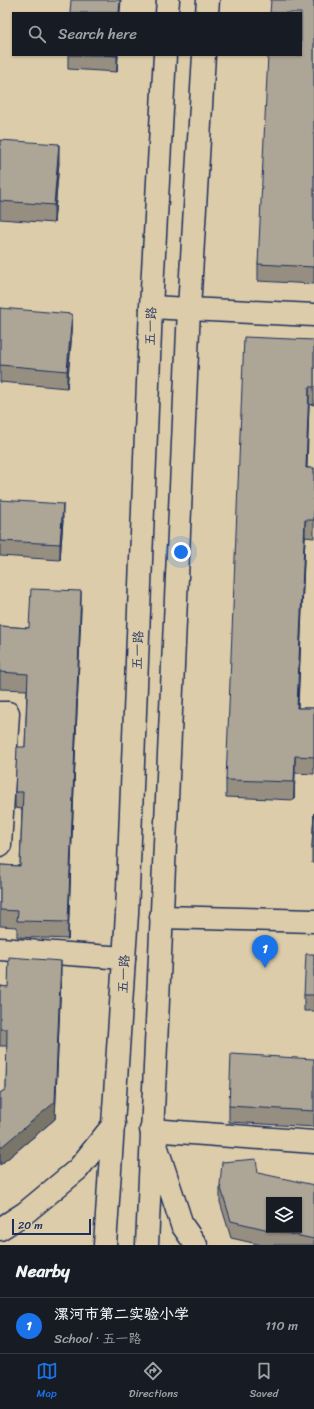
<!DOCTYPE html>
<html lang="en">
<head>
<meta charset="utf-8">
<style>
	:root { --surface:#171b24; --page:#20242c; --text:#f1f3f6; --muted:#9ea1a6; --line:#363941; --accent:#1a73e8 }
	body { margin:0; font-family:Sriracha,"LXGW WenKai TC",sans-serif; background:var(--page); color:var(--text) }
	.controls { position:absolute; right:12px; bottom:12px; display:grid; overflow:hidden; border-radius:0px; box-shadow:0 1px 3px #0004 }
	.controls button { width:36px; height:36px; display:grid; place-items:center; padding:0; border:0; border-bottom:1px solid var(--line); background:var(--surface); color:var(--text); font:20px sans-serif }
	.scale { position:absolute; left:12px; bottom:10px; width:79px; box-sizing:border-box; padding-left:4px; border:2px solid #1b2f5e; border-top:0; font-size:11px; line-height:14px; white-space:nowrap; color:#1b2f5e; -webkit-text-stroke:3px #ddcca9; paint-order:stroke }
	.you { position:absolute; left:181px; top:552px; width:14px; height:14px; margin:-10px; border:3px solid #fff; border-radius:50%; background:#1a73e8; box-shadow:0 0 0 6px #1a73e833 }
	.badge { display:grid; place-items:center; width:26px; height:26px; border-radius:50%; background:var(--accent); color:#fff; font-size:13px; font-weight:700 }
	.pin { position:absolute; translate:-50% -33px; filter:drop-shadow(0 1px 2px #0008) }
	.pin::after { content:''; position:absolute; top:21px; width:14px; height:12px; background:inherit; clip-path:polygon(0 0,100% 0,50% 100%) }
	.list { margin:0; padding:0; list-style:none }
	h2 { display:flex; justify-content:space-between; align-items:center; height:52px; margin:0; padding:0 16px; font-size:17px }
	h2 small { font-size:13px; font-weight:400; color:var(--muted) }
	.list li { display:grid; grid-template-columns:26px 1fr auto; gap:12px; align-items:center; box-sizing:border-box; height:56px; padding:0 16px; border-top:1px solid var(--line) }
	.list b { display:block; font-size:15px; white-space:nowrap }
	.list p { margin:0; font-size:13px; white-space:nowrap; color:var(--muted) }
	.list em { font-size:13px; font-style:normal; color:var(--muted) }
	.icon { flex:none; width:22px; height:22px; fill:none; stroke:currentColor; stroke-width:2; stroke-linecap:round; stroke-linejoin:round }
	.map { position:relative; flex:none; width:314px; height:1245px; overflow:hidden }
	.search { position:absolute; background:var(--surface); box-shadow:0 1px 3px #0004; left:12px; right:12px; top:12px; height:44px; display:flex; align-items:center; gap:10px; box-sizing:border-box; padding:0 14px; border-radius:0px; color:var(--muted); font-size:15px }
	.sheet { height:108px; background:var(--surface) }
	nav { display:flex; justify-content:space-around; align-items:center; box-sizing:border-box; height:56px; border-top:1px solid var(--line); background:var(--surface); font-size:11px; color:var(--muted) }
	nav a { display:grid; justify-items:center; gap:2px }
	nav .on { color:var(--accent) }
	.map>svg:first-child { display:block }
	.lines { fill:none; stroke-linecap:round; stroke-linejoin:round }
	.minor-casing { stroke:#1b2f5e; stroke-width:25 }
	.tertiary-casing { stroke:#1b2f5e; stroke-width:25 }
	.minor { stroke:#ddcca9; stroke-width:22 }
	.tertiary { stroke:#ddcca9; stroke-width:22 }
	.wall { fill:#958e81; stroke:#1b2f5e; fill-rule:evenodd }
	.shaded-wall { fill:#797469; stroke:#1b2f5e }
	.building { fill:#ada596; stroke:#1b2f5e }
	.labels { text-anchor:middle; stroke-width:3; stroke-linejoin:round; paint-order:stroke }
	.street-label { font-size:13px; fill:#1b2f5e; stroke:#ddcca9 }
</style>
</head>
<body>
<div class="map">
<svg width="314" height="1245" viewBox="0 0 314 1245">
	<rect width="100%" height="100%" fill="#ddcca9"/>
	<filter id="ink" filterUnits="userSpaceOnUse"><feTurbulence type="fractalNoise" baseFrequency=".025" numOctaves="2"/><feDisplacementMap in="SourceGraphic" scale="8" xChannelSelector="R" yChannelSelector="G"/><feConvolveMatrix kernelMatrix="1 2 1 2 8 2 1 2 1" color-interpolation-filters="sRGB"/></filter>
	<g filter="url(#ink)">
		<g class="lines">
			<!-- minor casing -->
			<g class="minor-casing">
				<g id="minor">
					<path d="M189,309l125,6"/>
					<path d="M0,713h8l-8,132"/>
					<path d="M161,917l153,4"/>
					<path d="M0,949l124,9"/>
					<path d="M151,1130l163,12"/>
				</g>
			</g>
			<!-- tertiary casing -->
			<g class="tertiary-casing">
				<g id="tertiary">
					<path d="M167,13l1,-13"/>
					<path d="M207,13l1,-13"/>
					<path d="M151,307l38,2"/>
					<path d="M156,1145l26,80 14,20"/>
					<path d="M0,1229l25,-16 53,-44 36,-45"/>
					<path d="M105,1245l22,-331 24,-607 14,-252"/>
					<path d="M147,1245l42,-936 15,-254"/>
				</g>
			</g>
			<!-- minor -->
			<use href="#minor" class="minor"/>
			<!-- tertiary -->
			<use href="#tertiary" class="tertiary"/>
		</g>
		<!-- wall -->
		<g class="wall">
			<path d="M314,0v284l-56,-3v-17z"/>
			<path d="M68,55h50l-1,17 -49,-3z"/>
			<path d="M0,140l59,22 -5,61 -54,-4z"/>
			<path d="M0,308l72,24 -5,56 -67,-6z"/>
			<path d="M314,340v65l-5,-1 -2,64h7v70l-9,-1 -7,171h16v66l-19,-1 -1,27 -68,-3v-17z"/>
			<path d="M0,500l63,20 -3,40 -60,-4z"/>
			<path d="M81,608l-13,331 -51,-2v-10l-17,-1v-61l20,1 2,-57 -7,-1v-16l10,-45 2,-57 -27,-1v-63l29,2z"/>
			<path d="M314,813v50h-2v-16z"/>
			<path d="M314,954v57h-10v-16z"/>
			<path d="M61,978l-6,141 -55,46v-72l6,-4 1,-43h-7v-60l8,1z"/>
			<path d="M314,1059v68l-85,-5v-16z"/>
			<path d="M220,1185h94v60h-52l-31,-7 -11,-36zM269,1200l30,30h-30z"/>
		</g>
		<!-- shaded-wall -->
		<g class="shaded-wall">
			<path d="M120,0h1l-1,13h-1z"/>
			<path d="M117,55h1l-1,17z"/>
			<path d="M59,144v18l-5,61v-18z"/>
			<path d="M72,314v18l-5,56v-17z"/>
			<path d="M309,387v17l-3,81v-17z"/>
			<path d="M63,504v16l-3,40v-16z"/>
			<path d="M305,520v17l-8,188v-17z"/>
			<path d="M81,591v17l-13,331v-17z"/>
			<path d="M295,756v17l-1,27v-18z"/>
			<path d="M61,961v17l-6,141 -55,46v-17z"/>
		</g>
		<!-- building -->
		<g class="building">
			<path d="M71,0h49l-1,13h-49z"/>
			<path d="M271,0h43v267l-56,-3 10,-209h33v-42h-31z"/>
			<path d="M103,55h14v1z"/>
			<path d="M0,140l59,4 -5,61 -54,-4z"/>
			<path d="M0,308l72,6 -5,57 -67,-6z"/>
			<path d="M244,337l70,3v47h-5l-3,81h8v52h-9l-8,188h17v49l-19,-1 -1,26 -68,-2z"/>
			<path d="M0,500l63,4 -3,40 -60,-3z"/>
			<path d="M31,589l50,2 -13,331 -51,-1 1,-10 -18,-1v-45l20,1 3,-74h-8l2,-45h8l3,-73 -28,-2v-46l29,2z"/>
			<path d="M314,813v34h-2z"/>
			<path d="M306,954h8v41h-10z"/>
			<path d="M9,957l52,4 -6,141 -55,46v-55l6,-4 1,-60h-7v-43l8,1z"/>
			<path d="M231,1054l83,5v52l-85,-5z"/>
			<path d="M256,1159l2,14 56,12v54l-43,-9h28v-30h-30v30l-38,-9 -11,-36 2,-23z"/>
		</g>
	</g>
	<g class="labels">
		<!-- street labels -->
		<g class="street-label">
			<text transform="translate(150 326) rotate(-88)" y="5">五一路</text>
			<text transform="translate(137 650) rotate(-88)" y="5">五一路</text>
			<text transform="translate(123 974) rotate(-87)" y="5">五一路</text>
		</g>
	</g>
</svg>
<div class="controls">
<button><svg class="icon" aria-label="layers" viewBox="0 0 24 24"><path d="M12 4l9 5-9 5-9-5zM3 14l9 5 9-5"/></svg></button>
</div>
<div class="scale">20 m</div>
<div class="you"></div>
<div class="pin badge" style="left:265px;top:968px">1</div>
<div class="search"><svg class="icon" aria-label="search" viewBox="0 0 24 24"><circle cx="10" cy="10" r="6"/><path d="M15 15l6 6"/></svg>Search here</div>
</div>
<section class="sheet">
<h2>Nearby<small></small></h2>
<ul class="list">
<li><span class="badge">1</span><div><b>漯河市第二实验小学</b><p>School · 五一路</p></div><em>110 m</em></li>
</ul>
</section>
<nav>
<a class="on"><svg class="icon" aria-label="map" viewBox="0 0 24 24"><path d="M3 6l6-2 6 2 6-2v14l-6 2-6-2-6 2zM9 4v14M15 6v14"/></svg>Map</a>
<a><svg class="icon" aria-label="directions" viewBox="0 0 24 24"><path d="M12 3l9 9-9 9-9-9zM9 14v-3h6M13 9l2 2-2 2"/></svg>Directions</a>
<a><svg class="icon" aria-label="saved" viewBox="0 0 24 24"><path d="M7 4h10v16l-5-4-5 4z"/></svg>Saved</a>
</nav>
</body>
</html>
